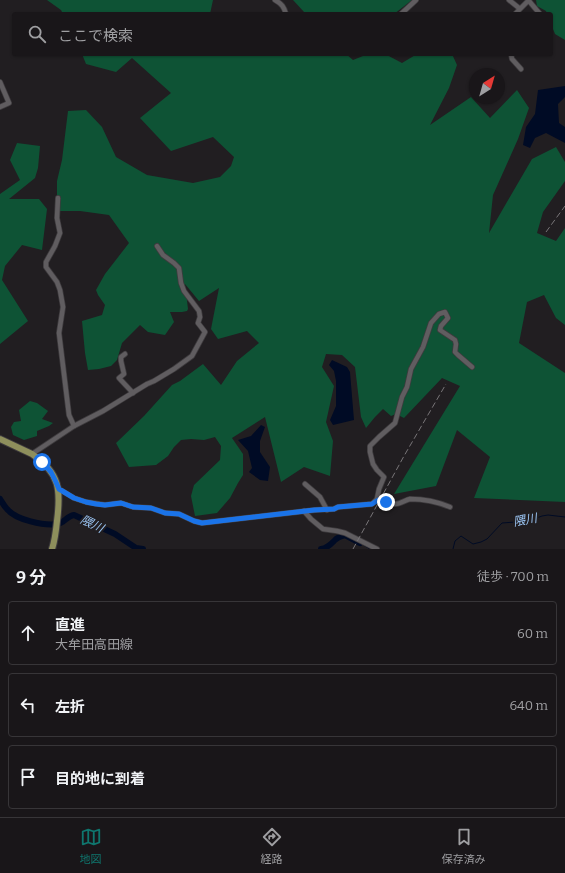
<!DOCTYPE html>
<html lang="ja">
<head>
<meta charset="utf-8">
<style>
	:root { --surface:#191619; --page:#221f22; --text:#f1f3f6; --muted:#9f9fa2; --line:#373538; --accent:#0f766e }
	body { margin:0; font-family:Bitter,"Noto Sans JP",serif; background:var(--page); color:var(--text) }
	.compass { position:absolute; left:469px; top:68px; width:36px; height:36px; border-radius:50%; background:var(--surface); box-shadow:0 1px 3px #0004; rotate:37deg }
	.stop { position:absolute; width:12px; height:12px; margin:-9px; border:3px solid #1a73e8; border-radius:50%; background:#fff }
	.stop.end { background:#1a73e8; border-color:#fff; box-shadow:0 1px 4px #0008 }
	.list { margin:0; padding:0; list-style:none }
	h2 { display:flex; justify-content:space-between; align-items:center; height:52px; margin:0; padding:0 16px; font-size:17px }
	h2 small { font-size:13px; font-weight:400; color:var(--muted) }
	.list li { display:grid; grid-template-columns:26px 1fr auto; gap:12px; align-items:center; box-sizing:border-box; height:64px; margin:0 8px 8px; padding:0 8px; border:1px solid var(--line); border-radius:4px }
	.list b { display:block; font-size:15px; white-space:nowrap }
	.list p { margin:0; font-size:13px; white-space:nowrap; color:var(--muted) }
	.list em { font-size:13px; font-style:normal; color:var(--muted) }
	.icon { flex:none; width:22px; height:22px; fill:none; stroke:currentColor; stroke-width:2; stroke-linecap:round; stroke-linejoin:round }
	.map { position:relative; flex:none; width:565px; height:549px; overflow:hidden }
	.search { position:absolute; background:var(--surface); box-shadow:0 1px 3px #0004; left:12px; right:12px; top:12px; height:44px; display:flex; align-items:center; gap:10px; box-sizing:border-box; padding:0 14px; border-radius:4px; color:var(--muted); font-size:15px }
	.sheet { height:268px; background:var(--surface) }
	nav { display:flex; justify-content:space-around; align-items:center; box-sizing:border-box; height:56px; border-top:1px solid var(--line); background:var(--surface); font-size:11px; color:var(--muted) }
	nav a { display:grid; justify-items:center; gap:2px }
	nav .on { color:var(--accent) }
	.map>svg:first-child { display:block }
	.green { fill:#0e5335 }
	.water { fill:#000b25 }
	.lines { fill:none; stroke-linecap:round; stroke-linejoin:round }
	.stream { stroke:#000b25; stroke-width:1 }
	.river { stroke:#000b25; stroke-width:6 }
	.minor-casing { stroke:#3e3b3e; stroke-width:6 }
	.major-casing { stroke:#3e3b3e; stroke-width:8 }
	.minor { stroke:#605d60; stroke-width:4.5 }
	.major { stroke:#8e8f5c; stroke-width:6 }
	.rail { stroke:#787578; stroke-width:1; stroke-dasharray:6 3; stroke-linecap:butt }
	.route { stroke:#1a73e8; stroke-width:5 }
	.labels { text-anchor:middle; stroke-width:4; stroke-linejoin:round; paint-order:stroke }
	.water-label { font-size:12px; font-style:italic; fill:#9bc5f4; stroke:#211e21 }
</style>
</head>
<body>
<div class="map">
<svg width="565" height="549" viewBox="0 0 565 549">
	<rect width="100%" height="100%" fill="#211e21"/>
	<!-- green -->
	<g class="green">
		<path d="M47,0h166l-3,14h-147l-2,-4z"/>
		<path d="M293,0h119l-18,14h-87l-2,-1z"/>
		<path d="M536,0h29v40l-10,-6 -4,-10v-10h-4l-1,-3 -9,-5z"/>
		<path d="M82,54h264l7,6 15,-6h17l17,9 15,-9h35l5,11 -8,23 -19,37 41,-28 19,21 27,-28 12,18 -11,31 -25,56 -4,38 43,-74 24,-12 9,15v19l-22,31 -6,21 19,8 9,-13v97l-9,-7 -12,-23 -17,7 -8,41 46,30v129l-91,-4 16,-41 -33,-27 -21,56 -42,8 66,-108 -18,-8 -38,40 -8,-4 -5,2 -8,-7 -8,8 -9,11 -5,-11 -6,-50 -13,-12 -16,-1 -4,13 12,19 -8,36 7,19 -3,35 -26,-9 -23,15 -16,-65 -33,21 11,16v21l-5,8 -8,15 -13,15 -22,3 -4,-20 3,-11 26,-25 1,-14 -6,-9 -11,3 -13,-1 -10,1 -7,7 -6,9 -12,9 -27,2 -13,-24 28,-27 28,-31 8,-4 23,-17 18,21 16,-24 22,-18 -12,-12 -29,8 -7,-10 8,-41 -20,13 -14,-17 3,25 -1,2 -5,1h-12l4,10 -9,13 -17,-3 -8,-7 -18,18 -5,17 -6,6 -12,3 -11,1 -3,-17 -3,-32 20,-6 3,-10 -7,-10 -2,-5 9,-16 24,-31 -20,-28 -29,-4h-23v-30l5,-21 6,-49 18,-1 16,17 14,30 31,18 46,8 27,-6 11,-11 3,-9 -21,-20 -42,14 -31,-33 31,-25 -39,-35 -16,14 -30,-8z"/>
		<path d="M17,143l23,3 -2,22 -3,10 -26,21h30l8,10 -5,41 -20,-5 -17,21 -3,14 26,41 -28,23v-150l20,-14 -10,-20z"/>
		<path d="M30,401l7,2 11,8 -6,8 11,4 -4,3 -12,5v5l-13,4 -11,-5 -2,-8 3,-5 7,-1 -2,-11z"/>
	</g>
	<!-- water -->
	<g class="water">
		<path d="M565,86v11l-7,7 1,19 6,4v16l-19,-10 -11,5 -5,10 -7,-3 3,-18 9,-13 3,-24z"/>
		<path d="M332,360l15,7 3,5 4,48 -21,5 -3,-5 6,-14v-25l-2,-10 -5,-6z"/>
		<path d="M261,425l4,2 -5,14v11l10,15 -2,14 -8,-1 -11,-8 3,-4 -4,-17 -10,-11 13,-4z"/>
	</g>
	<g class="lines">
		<!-- stream -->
		<g class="stream">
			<path d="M360,543l10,6"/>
			<path d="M453,549l2,-8 6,-5 12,8 8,-2 6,-3 15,-16 27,-2 13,-5 6,-1 17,2"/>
		</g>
		<!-- river -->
		<g class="river">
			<path d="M0,499c2,3 4,7 7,10 9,11 37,17 51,15 6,-1 9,-8 16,-9l41,19 21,14 7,1"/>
			<path d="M321,549c7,-1 10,-5 14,-9 3,-3 7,-4 10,-5l15,8"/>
		</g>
		<!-- minor casing -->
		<g class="minor-casing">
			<g id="minor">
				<path d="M275,0c7,4 9,7 11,14"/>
				<path d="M509,0l10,8"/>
				<path d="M529,1l11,13"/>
				<path d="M401,14l15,-14"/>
				<path d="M515,14l14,-14"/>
				<path d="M511,54l1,5 9,10"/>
				<path d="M0,82l9,21 -9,4"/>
				<path d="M58,198l-1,20 3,15 -5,13 -9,16v5l11,15 3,8 3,17 -4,26 10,82 5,11"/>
				<path d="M125,354l-4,3v4l3,13 -5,4 14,15"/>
				<path d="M32,454l42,-28 29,-15 44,-27 7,-3 20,-12 18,-13 13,-24 -7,-9 2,-6 -1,-6 -15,-20 -3,-8 -2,-15 -5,-5 -11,-8 -6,-9"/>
				<path d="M305,484l15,13 7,13"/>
				<path d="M59,489l15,9 12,4 19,3 16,-2 12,4 18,1 14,5 14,1 15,7 8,2 113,-13 19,-1 4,-2 34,-3 5,-5 2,-10 5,-12 -7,-7 -4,-6 -3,-12v-6l9,-9 16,-14 7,-26 5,-10 4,-18 12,-22 8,-24 8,-9 6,-2 3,6 -7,8 -1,4 15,10 1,4 -1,8 3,3 14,12"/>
				<path d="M377,499c6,2 13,5 18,5 6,0 10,-4 15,-5 13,0 28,3 40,8"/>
				<path d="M304,511l7,8 12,10 14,2 8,2 32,16"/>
			</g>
		</g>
		<!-- major casing -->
		<g class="major-casing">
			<path id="major" d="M0,439l32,15c28,19 29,36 25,67 -1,10 -2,19 -5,28"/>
		</g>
		<!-- minor -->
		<use href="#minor" class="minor"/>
		<!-- major -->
		<use href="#major" class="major"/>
		<!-- rail -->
		<g class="rail">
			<path d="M546,232l19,-26"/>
			<path d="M353,549l51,-93 42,-72"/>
		</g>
	</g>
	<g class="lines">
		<!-- route -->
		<path class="route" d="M42,462l9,10 4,8 4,9 15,9 12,4 10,2 9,1 16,-2 12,4 18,1 14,5 14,1 15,7 8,2 112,-13 20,-1 4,-2 34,-3 6,-4 8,2"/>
	</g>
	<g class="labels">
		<!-- water labels -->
		<g class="water-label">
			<text transform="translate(525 520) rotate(-10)" y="4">隈川</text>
			<text transform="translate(92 524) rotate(26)" y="4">隈川</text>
		</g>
	</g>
</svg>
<svg class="compass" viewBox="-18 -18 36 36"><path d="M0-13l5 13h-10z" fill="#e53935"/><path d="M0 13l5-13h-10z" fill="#9f9fa2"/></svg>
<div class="stop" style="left:42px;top:462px"></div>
<div class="stop end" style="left:386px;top:502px"></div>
<div class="search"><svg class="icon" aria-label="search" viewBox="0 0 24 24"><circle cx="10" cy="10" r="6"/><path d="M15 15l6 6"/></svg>ここで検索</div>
</div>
<section class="sheet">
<h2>9 分<small>徒歩 · 700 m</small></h2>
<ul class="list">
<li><svg class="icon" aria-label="ahead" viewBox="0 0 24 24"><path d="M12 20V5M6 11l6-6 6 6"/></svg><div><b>直進</b><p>大牟田高田線</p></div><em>60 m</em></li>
<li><svg class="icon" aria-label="left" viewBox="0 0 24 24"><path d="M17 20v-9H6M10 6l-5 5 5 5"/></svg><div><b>左折</b></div><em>640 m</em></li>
<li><svg class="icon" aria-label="arrive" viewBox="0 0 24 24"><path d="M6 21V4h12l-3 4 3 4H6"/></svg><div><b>目的地に到着</b></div></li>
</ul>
</section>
<nav>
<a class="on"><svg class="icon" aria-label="map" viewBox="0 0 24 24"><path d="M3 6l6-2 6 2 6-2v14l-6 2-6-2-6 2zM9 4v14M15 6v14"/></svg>地図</a>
<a><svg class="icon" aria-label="directions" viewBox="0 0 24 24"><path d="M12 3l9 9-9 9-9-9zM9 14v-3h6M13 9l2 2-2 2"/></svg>経路</a>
<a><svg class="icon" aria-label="saved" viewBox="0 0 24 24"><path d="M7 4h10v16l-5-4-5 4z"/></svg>保存済み</a>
</nav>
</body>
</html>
